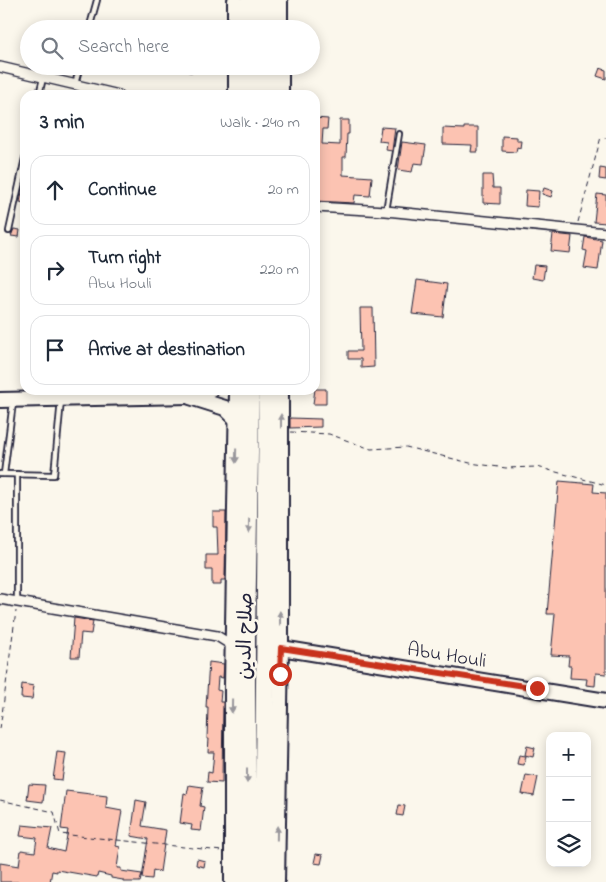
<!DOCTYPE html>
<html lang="en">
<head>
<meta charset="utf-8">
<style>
	:root { --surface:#fff; --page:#f2f2f3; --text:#1f2937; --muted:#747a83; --line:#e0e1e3 }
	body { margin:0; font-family:"Indie Flower","Playpen Sans Arabic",sans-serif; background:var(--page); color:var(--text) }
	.controls { position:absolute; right:15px; bottom:15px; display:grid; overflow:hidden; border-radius:10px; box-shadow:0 2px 12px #0003 }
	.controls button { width:45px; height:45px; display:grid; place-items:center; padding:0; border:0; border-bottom:1px solid var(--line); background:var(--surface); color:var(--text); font:25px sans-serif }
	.stop { position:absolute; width:15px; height:15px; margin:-11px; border:4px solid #c8321e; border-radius:50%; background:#fff }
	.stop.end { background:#c8321e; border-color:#fff; box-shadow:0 1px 5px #0008 }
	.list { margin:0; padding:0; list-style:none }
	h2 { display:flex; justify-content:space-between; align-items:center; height:65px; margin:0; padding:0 20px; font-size:21px }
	h2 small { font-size:16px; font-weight:400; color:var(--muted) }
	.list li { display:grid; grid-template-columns:32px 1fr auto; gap:15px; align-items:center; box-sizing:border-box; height:70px; margin:0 10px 10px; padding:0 10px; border:1px solid var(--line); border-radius:15px }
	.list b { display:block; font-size:19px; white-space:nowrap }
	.list p { margin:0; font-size:16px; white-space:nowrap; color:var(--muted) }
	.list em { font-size:16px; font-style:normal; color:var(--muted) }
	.icon { flex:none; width:28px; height:28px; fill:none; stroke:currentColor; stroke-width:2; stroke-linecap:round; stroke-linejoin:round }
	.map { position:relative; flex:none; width:606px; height:882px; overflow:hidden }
	.search { position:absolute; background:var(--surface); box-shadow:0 2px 12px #0003; left:20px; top:20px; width:300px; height:55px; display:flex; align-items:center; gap:12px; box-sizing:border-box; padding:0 18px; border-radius:28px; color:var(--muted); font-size:19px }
	.panel { position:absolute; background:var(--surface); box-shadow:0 2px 12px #0003; left:20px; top:90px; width:300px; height:305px; border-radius:15px }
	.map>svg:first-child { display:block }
	.building { fill:#fcc3b2; stroke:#22223b }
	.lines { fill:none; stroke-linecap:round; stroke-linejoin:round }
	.lane-casing { stroke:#22223b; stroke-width:8 }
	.street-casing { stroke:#22223b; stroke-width:12 }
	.secondary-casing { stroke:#22223b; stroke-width:18 }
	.highway-casing { stroke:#22223b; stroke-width:21 }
	.path { stroke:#22223b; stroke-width:1; stroke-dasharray:5 4; stroke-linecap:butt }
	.lane { stroke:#fbf7ec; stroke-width:4.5 }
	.street { stroke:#fbf7ec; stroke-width:9 }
	.secondary { stroke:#fbf7ec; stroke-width:14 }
	.highway { stroke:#fbf7ec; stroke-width:18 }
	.oneway { fill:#99979c }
	.route { stroke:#c8321e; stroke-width:6 }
	.labels { text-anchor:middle; stroke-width:5; stroke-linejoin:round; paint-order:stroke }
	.street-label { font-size:20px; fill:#22223b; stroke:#fbf7ec }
</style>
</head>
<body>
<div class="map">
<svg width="606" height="882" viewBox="0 0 606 882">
	<rect width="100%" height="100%" fill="#fbf7ec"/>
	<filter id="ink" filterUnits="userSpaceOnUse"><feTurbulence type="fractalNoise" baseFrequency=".02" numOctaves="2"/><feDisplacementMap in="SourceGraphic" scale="10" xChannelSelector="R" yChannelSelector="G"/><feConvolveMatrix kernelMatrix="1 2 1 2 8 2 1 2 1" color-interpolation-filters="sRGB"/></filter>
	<g filter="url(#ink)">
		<!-- building -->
		<g class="building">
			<rect x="189" y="66" width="18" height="6"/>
			<path d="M600,68l6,2v9l-9,-3z"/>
			<path d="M315,118l13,1 -1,10h-4l-1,15 18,1v-25h9v14h-2l-1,23h-3v18l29,2 -2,19 -15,-1 -1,8 -39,-2z"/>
			<path d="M381,127l14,1 -3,23 -6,-1 1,-8 -8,-1z"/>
			<path d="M464,127h14v25h-7l1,-7 -29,-1v-16l21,1z"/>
			<path d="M502,136l15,1v4h4l-1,7 -3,-1 -1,5 -14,-1z"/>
			<path d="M402,142l24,3 -3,19 -9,-1 -2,9 -14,-2z"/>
			<path d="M600,168l6,1v11l-7,-1z"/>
			<path d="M483,175h9l1,13h7v16l-17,-1z"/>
			<path d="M25,177v26l-5,-1z"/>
			<path d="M544,188l9,3 -2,6 -9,-3z"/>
			<path d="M526,190l13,1 -1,16 -13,-1z"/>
			<path d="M597,194l9,1v28l-12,-1z"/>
			<path d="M14,229l6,1 -1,7 -8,-1z"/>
			<path d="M553,234l19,2 -2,17 -19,-2z"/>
			<path d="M585,237l17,3 -4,30 -14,-2 3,-17 -4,-1z"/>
			<path d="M534,265l11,1 -2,14 -11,-2z"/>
			<path d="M417,280l30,4 -4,33 -31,-3z"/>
			<path d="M360,308h13l1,59 -13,1v-9h-13v-8h13z"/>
			<path d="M315,389h11v15h-13z"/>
			<path d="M290,418l31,1v8l-31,1z"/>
			<path d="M559,481l35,3 -1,8 13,1v181l-10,-1 -1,13 -9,-1 1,-6 -17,-1 1,-12h-3l1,-10 -18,-1 4,-41h-8z"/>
			<path d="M213,512h13l-1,68h-4v5h-9v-15h-6v-15h12l-1,-28h-4z"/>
			<path d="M74,618l19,3 -2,13 -10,-1 -2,24h-8z"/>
			<path d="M209,662l15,2 -1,14 -5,-1 -1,13 4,1 -1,11h3l-1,81 -15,-1 1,-10 4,1 2,-21h-6l1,-13h-2l1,-32h-2z"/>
			<path d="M22,684l12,2 -2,13 -11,-1z"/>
			<path d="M527,746l8,2 -2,9 -8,-2z"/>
			<path d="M57,752l9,1 -4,27 -9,-1z"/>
			<path d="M519,755l7,1 -2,9 -7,-1z"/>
			<path d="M526,775l12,2 -4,19 -12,-2z"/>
			<path d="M29,784l16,1 -2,17 -16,-2z"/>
			<path d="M189,785l14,2 -3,19 4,1 -3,24 -10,-1 1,-5 -12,-2 4,-30 3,1z"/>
			<path d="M66,791l41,5 -1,12 16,3 -6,35 4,1 -3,21h4v3l21,3 -2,8h-17v-2l-12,-2v-2l-13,-3 -1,4 -40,-7v2l-5,-1 -2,11h-50v-19l19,3 2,-16 14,2 2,-14 -17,-2 2,-11 30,3 -4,20 16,4 4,-22 -7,-1z"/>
			<path d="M136,800l10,2 -4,24 24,4 -6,42 -7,-2 -1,9 -10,-1 6,-39 -17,-3z"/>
			<path d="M399,805l6,1 -2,10 -6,-1z"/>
			<path d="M316,854l7,1 -2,9 -7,-1z"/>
			<path d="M197,859l8,2 -1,6 -8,-2z"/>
		</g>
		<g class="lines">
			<!-- lane casing -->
			<g class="lane-casing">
				<g id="lane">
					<path d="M89,29l8,-29"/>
					<path d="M75,84l5,-18"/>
					<path d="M39,95l4,-17"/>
					<path d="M81,95l1,-8"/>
					<path d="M386,211l13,-77"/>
					<path d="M9,231l16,-73"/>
					<path d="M0,474h4l9,-72"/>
					<path d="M4,474l50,1 7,-75"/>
					<path d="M17,603v-129"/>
				</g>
			</g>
			<!-- street casing -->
			<g class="street-casing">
				<g id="street">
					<path d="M0,67l119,28"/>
					<path d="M315,207l71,4 220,22"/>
					<path d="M0,599l217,37 16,10"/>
				</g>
			</g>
			<!-- secondary casing -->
			<g class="secondary-casing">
				<g id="secondary">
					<path d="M235,0v29"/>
					<path d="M280,0v29"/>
					<path d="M236,66v29"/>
					<path d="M281,66v29"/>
					<path d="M190,397l35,11 12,12"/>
					<path d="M0,400l189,-4 22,-6"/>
					<path d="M281,648l325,53"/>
					<path d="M232,882v-197l5,-295"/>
					<path d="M277,882l4,-234v-258"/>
				</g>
			</g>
			<!-- highway casing -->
			<g class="highway-casing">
				<g id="highway">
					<path d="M250,0l1,29"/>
					<path d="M265,0l1,29"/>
					<path d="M252,66v29"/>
					<path d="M266,66l1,29"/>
					<path d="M246,882v-242l4,-250"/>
					<path d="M263,882l5,-492"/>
				</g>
			</g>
			<!-- path -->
			<g class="path">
				<path d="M578,222l23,-85 5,1"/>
				<path d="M291,432l38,2 42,15 35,-2 64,16 36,5 31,-1 69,18"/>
				<path d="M0,729l16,-118"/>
				<path d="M0,800l54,12 6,22 162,17"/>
			</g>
			<!-- lane -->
			<use href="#lane" class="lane"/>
			<!-- street -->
			<use href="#street" class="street"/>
			<!-- secondary -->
			<use href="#secondary" class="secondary"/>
			<!-- highway -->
			<use href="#highway" class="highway"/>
		</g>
		<!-- one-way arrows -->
		<defs><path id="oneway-solid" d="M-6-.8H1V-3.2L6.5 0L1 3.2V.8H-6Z" transform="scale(1.25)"/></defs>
		<g class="oneway">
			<use href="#oneway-solid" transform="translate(281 421) rotate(-90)"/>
			<use href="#oneway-solid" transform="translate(236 456) rotate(91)"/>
			<use href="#oneway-solid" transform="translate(249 526) rotate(91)"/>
			<use href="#oneway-solid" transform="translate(280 618) rotate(-91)"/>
			<use href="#oneway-solid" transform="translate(232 706) rotate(91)"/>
			<use href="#oneway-solid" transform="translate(247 776) rotate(90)"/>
			<use href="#oneway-solid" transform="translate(277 833) rotate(-89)"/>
		</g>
	</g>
	<g class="lines" filter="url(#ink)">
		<!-- route -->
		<path class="route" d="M280,674l1,-26 256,40"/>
	</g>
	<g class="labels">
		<!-- street labels -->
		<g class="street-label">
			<text transform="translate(244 636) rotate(-89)" y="7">صلاح الدين</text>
			<text transform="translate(447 654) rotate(9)" y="7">Abu Houli</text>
		</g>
	</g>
</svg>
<div class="controls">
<button>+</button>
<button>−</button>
<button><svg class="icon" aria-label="layers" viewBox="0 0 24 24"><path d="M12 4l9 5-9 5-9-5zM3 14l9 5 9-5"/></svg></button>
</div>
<div class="stop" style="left:280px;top:674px"></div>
<div class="stop end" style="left:537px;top:688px"></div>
<div class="search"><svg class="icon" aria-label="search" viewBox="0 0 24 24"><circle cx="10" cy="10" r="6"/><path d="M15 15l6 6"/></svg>Search here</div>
<section class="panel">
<h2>3 min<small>Walk · 240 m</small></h2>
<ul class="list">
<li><svg class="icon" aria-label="ahead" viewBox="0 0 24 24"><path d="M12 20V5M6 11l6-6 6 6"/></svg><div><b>Continue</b></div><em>20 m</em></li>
<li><svg class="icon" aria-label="right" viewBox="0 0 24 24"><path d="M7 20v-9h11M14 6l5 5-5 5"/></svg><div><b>Turn right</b><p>Abu Houli</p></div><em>220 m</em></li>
<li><svg class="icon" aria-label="arrive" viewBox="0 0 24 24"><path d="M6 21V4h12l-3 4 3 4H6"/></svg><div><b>Arrive at destination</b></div></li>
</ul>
</section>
</div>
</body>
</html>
